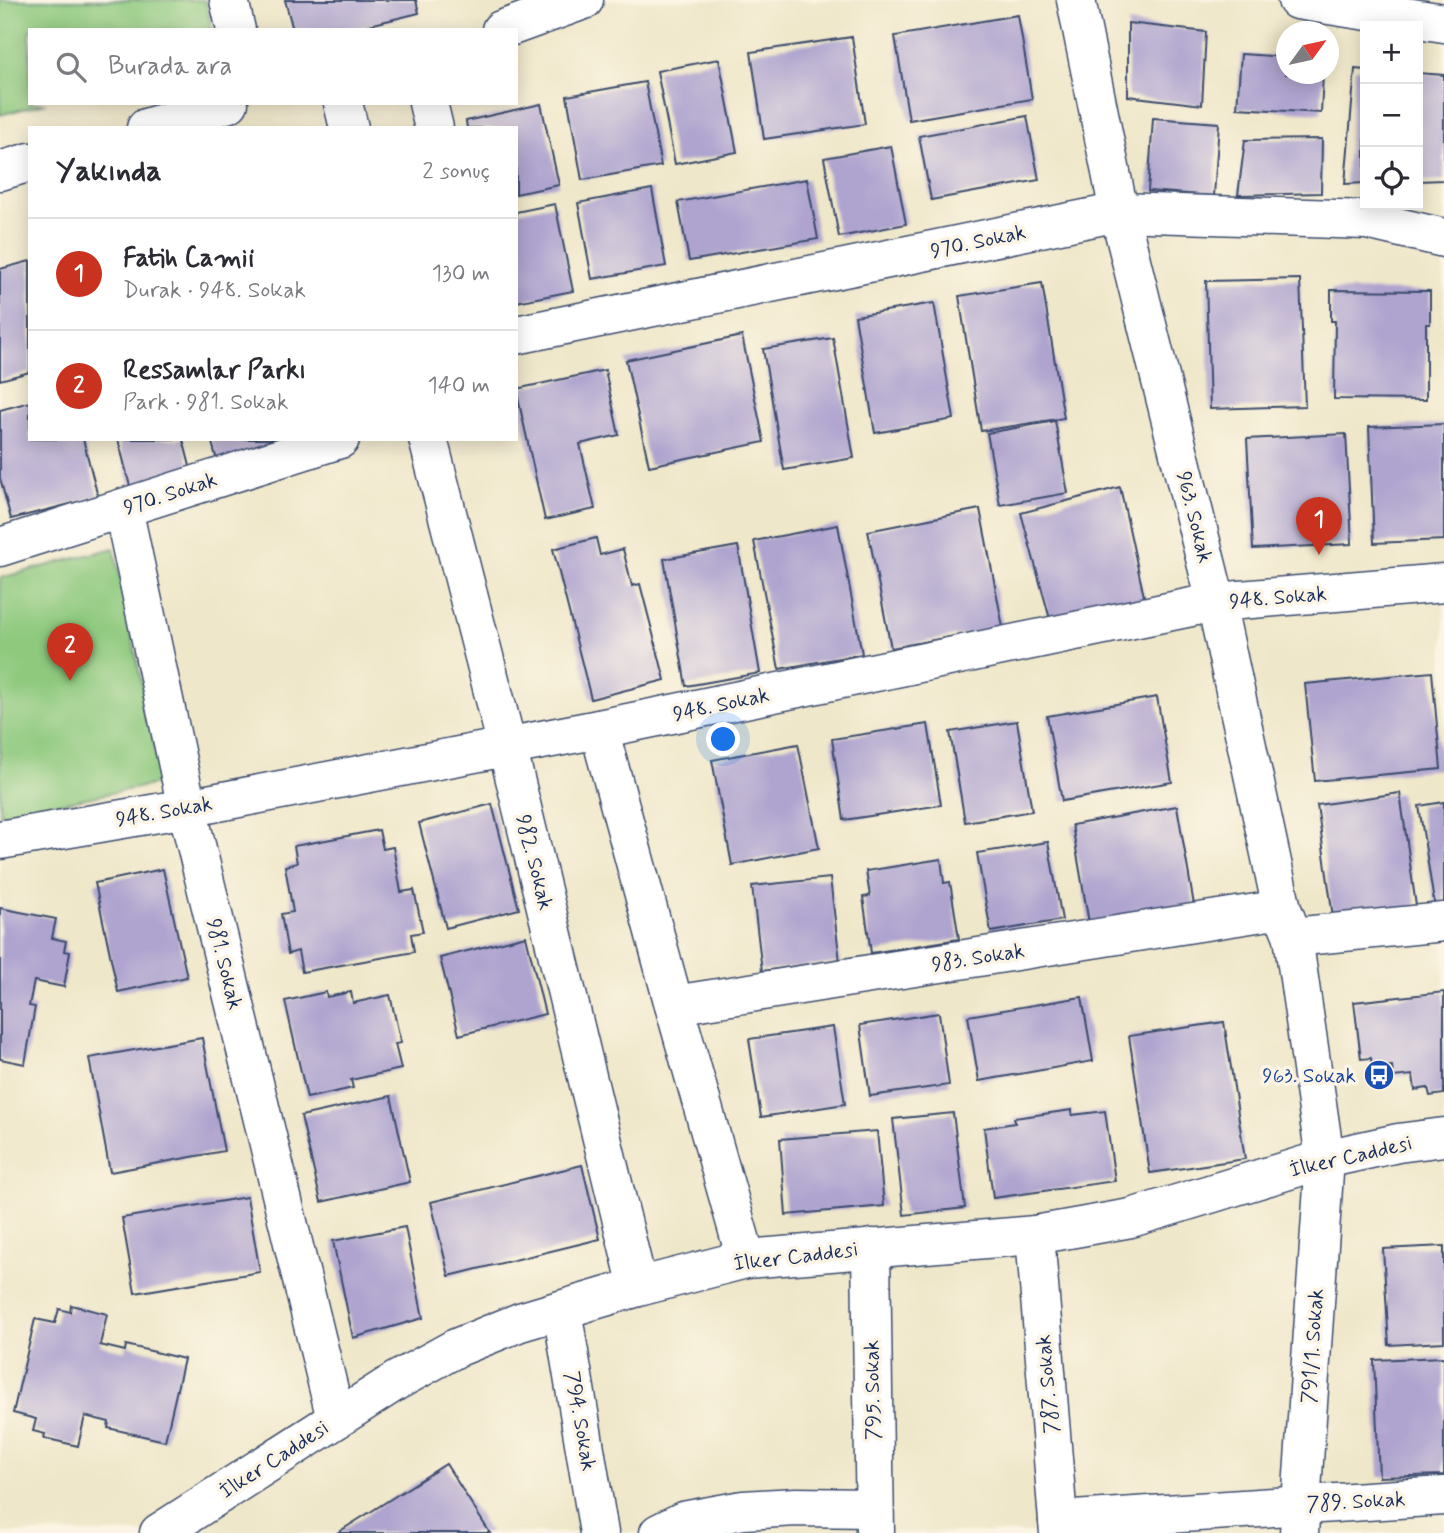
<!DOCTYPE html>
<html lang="tr">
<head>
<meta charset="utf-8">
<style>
	:root { --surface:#fff; --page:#f2f2f3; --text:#2b2b33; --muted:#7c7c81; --line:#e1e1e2; --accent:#c8321e }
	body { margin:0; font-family:Mynerve,sans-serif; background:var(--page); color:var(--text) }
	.controls { position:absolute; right:21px; top:21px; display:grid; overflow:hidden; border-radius:0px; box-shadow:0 4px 18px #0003 }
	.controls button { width:63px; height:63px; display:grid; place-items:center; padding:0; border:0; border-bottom:2px solid var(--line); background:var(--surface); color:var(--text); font:35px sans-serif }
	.compass { position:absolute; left:1276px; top:21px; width:63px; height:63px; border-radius:50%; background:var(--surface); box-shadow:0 4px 18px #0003; rotate:57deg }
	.you { position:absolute; left:724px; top:740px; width:24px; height:24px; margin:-18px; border:5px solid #fff; border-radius:50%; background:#1a73e8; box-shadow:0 0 0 10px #1a73e833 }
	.badge { display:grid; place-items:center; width:46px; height:46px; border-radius:50%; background:var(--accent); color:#fff; font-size:23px; font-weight:700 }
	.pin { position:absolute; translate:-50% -58px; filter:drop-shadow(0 2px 4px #0008) }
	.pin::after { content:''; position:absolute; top:37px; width:24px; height:21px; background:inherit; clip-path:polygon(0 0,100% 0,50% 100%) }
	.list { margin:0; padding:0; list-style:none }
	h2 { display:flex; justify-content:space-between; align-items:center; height:91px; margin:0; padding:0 28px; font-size:30px }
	h2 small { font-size:23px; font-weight:400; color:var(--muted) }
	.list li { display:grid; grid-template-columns:46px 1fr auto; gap:21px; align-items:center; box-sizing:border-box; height:112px; padding:0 28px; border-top:2px solid var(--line) }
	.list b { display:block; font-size:26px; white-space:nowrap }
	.list p { margin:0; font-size:23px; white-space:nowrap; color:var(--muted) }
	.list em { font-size:23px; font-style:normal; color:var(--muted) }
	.icon { flex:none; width:38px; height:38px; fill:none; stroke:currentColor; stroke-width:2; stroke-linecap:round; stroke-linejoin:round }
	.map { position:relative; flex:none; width:1444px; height:1533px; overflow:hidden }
	.search { position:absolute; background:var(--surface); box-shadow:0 4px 18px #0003; left:28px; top:28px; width:490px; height:77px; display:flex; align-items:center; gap:18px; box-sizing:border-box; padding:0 24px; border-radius:0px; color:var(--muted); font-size:26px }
	.panel { position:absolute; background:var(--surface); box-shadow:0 4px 18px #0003; left:28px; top:126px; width:490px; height:315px; border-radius:0px }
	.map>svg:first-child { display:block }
	.green { fill:#8ec97e; stroke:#547c6e; stroke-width:2 }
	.building { fill:#afa4cf }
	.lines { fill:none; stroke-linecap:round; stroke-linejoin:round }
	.minor-casing { stroke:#3b4b6e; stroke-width:41 }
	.major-casing { stroke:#3b4b6e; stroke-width:41 }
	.minor { stroke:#fff; stroke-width:38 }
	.major { stroke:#fff; stroke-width:38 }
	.labels { text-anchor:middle; stroke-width:7; stroke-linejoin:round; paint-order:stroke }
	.street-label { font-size:21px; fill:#1b2f5e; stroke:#fcf5e5 }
	.transit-label { font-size:21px; fill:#164399; stroke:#fcf5e5; text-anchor:end }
</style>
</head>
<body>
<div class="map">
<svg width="1444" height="1533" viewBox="0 0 1444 1533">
	<rect width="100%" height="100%" fill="#fcf5e5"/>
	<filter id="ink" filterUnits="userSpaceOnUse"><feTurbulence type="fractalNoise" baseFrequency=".0143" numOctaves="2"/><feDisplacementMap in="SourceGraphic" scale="14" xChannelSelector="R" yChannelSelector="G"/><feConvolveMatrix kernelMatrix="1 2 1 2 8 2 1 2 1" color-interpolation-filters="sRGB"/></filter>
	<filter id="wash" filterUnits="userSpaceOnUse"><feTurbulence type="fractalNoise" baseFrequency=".00686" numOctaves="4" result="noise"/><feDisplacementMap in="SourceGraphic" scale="28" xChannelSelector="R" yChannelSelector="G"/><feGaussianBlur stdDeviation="1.57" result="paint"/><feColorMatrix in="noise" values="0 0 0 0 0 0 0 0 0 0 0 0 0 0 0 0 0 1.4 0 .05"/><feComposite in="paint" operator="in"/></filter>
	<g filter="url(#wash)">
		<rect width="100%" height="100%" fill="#efe7c9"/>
		<!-- green -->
		<g class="green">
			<path d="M0,0h205l7,30h-182v73h16l-46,12z"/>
			<path d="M114,548l48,235 -162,32v-237z"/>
		</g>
		<g id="blocks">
			<!-- building -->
			<g class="building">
				<path d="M285,0h131l3,13 -70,17h-56z"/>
				<path d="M1018,15l14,84 -123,21 -14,-84z"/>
				<path d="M1128,23l78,9 -4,73 -74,-9z"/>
				<path d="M852,37l13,87 -101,15 -13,-87z"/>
				<path d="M1241,54l45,3v17h37l-2,39 -84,-5z"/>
				<path d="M719,59l18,93 -62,12 -18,-93z"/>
				<path d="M1355,69l10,1v113l-20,1z"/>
				<path d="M1418,73l26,2v105l-26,1z"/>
				<path d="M645,82l16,84 -79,14 -15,-84z"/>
				<path d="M541,104l18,81 -43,9v-66h-49l-1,-7z"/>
				<path d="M1027,116l12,64 -108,20 -12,-64z"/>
				<path d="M1153,118l66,5 -5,73 -66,-5z"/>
				<path d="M1322,139l-1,54 -83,2 7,-55z"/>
				<path d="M891,146l15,78 -67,13 -15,-79z"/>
				<path d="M807,179l11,60 -129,22 -11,-59z"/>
				<path d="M652,189l14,77 -74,13 -14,-76z"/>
				<path d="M555,204l18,87 -57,11v-90z"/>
				<path d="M30,261v111l-30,8v-111z"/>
				<path d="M1300,279l5,127 -95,3 -4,-128z"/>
				<path d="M1042,283l22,135 -83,13 -22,-135z"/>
				<path d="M1331,290l99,1v33h-4v76l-92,-1 1,-78h-4z"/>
				<path d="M934,303l20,116 -79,14 -20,-117z"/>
				<path d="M742,336l22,106 -115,24 -23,-106z"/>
				<path d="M833,338l21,120 -70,12 -21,-121z"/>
				<path d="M605,370l14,65 -39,9 15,65 -50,11 -29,-131z"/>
				<path d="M30,402v37h53l15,58 -87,22 -11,-41v-68z"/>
				<path d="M1055,421l13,72 -68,12 -13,-72z"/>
				<path d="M1444,424v116l-70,3 -5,-116z"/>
				<path d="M1346,434l6,110 -99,5 -6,-110z"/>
				<path d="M118,439h65l9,35 -61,16z"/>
				<path d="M211,439h95l-88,25z"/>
				<path d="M1120,487l25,114 -95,18 -29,-106z"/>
				<path d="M980,509l23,118 -112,21 -23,-117z"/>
				<path d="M838,525l24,129 -83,15 -25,-128z"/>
				<path d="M596,538l4,17 23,-6 9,37 8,-2 25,96 -74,19 -38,-150z"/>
				<path d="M738,546l22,127 -74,13 -22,-127z"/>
				<path d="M1432,672l9,97 -126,12 -10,-97z"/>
				<path d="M1157,697l15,85 -110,19 -15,-85z"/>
				<path d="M1017,721l15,90 -67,11 -15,-90z"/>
				<path d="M928,724l13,81 -97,15 -12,-81z"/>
				<path d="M798,744l21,104 -87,17 -20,-105z"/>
				<path d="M1400,793l17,120 -83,11 -17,-119z"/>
				<path d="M1444,802v112l-8,1 -17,-109z"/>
				<path d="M492,804l27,105 -73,19 -27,-105z"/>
				<path d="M1177,806l17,99 -105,18 -17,-98z"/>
				<path d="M379,830l4,19 10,-2 8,45 13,-2 9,42 -12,2 3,18 -112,20 -4,-21 -10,3 -7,-40 12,-2 -8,-46 12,-3 -3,-17z"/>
				<path d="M1048,842l14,78 -71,12 -14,-79z"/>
				<path d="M941,859l3,24 6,-1 9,57 -88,14 -8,-56 7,-1 -4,-25z"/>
				<path d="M163,869l24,108 -69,15 -23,-109z"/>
				<path d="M830,878l10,84 -78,9 -10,-85z"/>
				<path d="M0,908l56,11 -4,19 14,3 -2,10 6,1 -6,35 -30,-6 -5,25 6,1 -10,57 -25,-5z"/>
				<path d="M526,936l19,78 -86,21 -19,-77z"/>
				<path d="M326,992l1,5 24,-5 2,11 37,-8 11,48 -6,1 6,25 -50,11 2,8 -46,10 -22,-97z"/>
				<path d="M1444,992v102l-14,2 -2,-8 -13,2 -2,-15 -20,2 -1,-11 -20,2 -1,-10 -10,1 -7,-57z"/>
				<path d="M1082,997l11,64 -114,20 -11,-65z"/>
				<path d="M939,1013l10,72 -79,11 -10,-71z"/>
				<path d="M1224,1022l21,137 -95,14 -21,-137z"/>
				<path d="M833,1027l12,77 -84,13 -12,-78z"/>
				<path d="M202,1038l22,113 -114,21 -21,-114z"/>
				<path d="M391,1096l19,86 -89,20 -20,-86z"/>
				<path d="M1072,1110v5l33,-4 10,70 -122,17 -9,-70 31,-5 -1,-5z"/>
				<path d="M953,1113l12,95 -61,7 -11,-96z"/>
				<path d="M877,1131l7,75 -98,9 -6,-76z"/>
				<path d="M582,1165l18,74 -151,37 -18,-74z"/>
				<path d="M247,1197l13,75 -125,21 -13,-75z"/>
				<path d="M405,1227l18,91 -70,20 -20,-97z"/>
				<path d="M1444,1246v96l-55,3 -6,-96z"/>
				<path d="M71,1305l36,9 -7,31 25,6 1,-6 58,14 -19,82 -57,-13 1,-6 -24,-6 -7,30 -34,-8 1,-4 -12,-3 3,-12 -23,-6 22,-94 20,4 4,-14 11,3z"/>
				<path d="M1444,1357v118l-65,2 -5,-117z"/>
				<path d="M446,1464l44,69h-153l38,-24z"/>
			</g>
		</g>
	</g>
	<g filter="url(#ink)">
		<use href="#blocks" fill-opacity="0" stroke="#3b4b6e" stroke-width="2"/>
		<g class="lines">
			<!-- minor casing -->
			<g class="minor-casing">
				<g id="minor">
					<path d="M229,0l7,30"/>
					<path d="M1076,0l43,212 97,390 66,307 11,28 32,222 -26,374"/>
					<path d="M343,103l6,25"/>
					<path d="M428,103l6,25"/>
					<path d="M516,335l603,-123 248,8 77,18"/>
					<path d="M428,439l79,307 131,541"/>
					<path d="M123,508l64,300 149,611"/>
					<path d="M0,547l340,-108"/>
					<path d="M599,729l75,276 72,254"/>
					<path d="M0,840l187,-32 412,-79 617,-127 228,-19"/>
					<path d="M1293,937l151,-15"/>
					<path d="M674,1005l608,-96"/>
					<path d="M1035,1235l24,298"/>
					<path d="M871,1248l4,285"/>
					<path d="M562,1310l37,223"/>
					<path d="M1058,1521l386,-25"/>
					<path d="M659,1533l24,-12 60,-11 53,-3 77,1"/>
				</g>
			</g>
			<!-- major casing -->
			<g class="major-casing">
				<g id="major">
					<path d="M1297,0l147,23"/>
					<path d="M501,30l83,-30"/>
					<path d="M146,128l83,-25"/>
					<path d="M0,171l30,-9"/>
					<path d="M159,1533l237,-152 60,-33 64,-26 118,-35 108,-28 289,-24 96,-17 194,-59 73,-16 46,-6"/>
				</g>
			</g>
			<!-- minor -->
			<use href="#minor" class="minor"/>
			<!-- major -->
			<use href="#major" class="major"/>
		</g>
	</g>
	<!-- icons -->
	<defs>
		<g id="bus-disc" transform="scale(1.575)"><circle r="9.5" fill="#1a4fb4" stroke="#fcf5e5"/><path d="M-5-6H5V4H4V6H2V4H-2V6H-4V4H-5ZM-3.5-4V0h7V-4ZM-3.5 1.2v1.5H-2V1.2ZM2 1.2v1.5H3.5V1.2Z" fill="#fff"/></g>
	</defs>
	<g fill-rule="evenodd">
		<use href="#bus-disc" x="1379" y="1075"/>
	</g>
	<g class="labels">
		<!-- street labels -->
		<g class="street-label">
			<text transform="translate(978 241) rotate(-12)" y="7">970. Sokak</text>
			<text transform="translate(170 493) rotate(-18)" y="7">970. Sokak</text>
			<text transform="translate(1195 517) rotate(76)" y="7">963. Sokak</text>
			<text transform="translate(1278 597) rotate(-5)" y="7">948. Sokak</text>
			<text transform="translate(721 704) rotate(-12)" y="7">948. Sokak</text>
			<text transform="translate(164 811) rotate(-10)" y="7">948. Sokak</text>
			<text transform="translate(535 862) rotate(76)" y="7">982. Sokak</text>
			<text transform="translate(978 957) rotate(-9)" y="7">983. Sokak</text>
			<text transform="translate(225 964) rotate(76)" y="7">981. Sokak</text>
			<text transform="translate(1351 1156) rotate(-13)" y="7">İlker Caddesi</text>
			<text transform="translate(796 1256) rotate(-7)" y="7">İlker Caddesi</text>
			<text transform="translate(1312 1346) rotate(-86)" y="7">791/1. Sokak</text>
			<text transform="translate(1047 1384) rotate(-95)" y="7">787. Sokak</text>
			<text transform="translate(872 1390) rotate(-91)" y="7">795. Sokak</text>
			<text transform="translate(581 1421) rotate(80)" y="7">794. Sokak</text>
			<text transform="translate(274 1459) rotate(-33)" y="7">İlker Caddesi</text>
			<text transform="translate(1356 1501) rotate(-3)" y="7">789. Sokak</text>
		</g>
		<!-- transit labels -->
		<g class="transit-label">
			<text x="1356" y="1082">963. Sokak</text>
		</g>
	</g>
</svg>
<div class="controls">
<button>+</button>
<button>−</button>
<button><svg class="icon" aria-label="locate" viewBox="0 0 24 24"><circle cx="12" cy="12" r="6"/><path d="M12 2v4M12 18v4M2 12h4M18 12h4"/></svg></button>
</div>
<svg class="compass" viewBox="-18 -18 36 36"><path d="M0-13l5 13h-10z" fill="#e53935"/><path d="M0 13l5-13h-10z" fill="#7c7c81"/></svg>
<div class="you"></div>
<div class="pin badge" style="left:1319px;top:555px">1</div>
<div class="pin badge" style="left:70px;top:681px">2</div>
<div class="search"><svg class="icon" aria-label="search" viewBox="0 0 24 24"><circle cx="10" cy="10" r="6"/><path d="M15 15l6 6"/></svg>Burada ara</div>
<section class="panel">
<h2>Yakında<small>2 sonuç</small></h2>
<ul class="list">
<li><span class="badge">1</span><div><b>Fatih Camii</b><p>Durak · 948. Sokak</p></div><em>130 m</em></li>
<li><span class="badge">2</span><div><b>Ressamlar Parkı</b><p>Park · 981. Sokak</p></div><em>140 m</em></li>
</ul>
</section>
</div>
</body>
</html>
